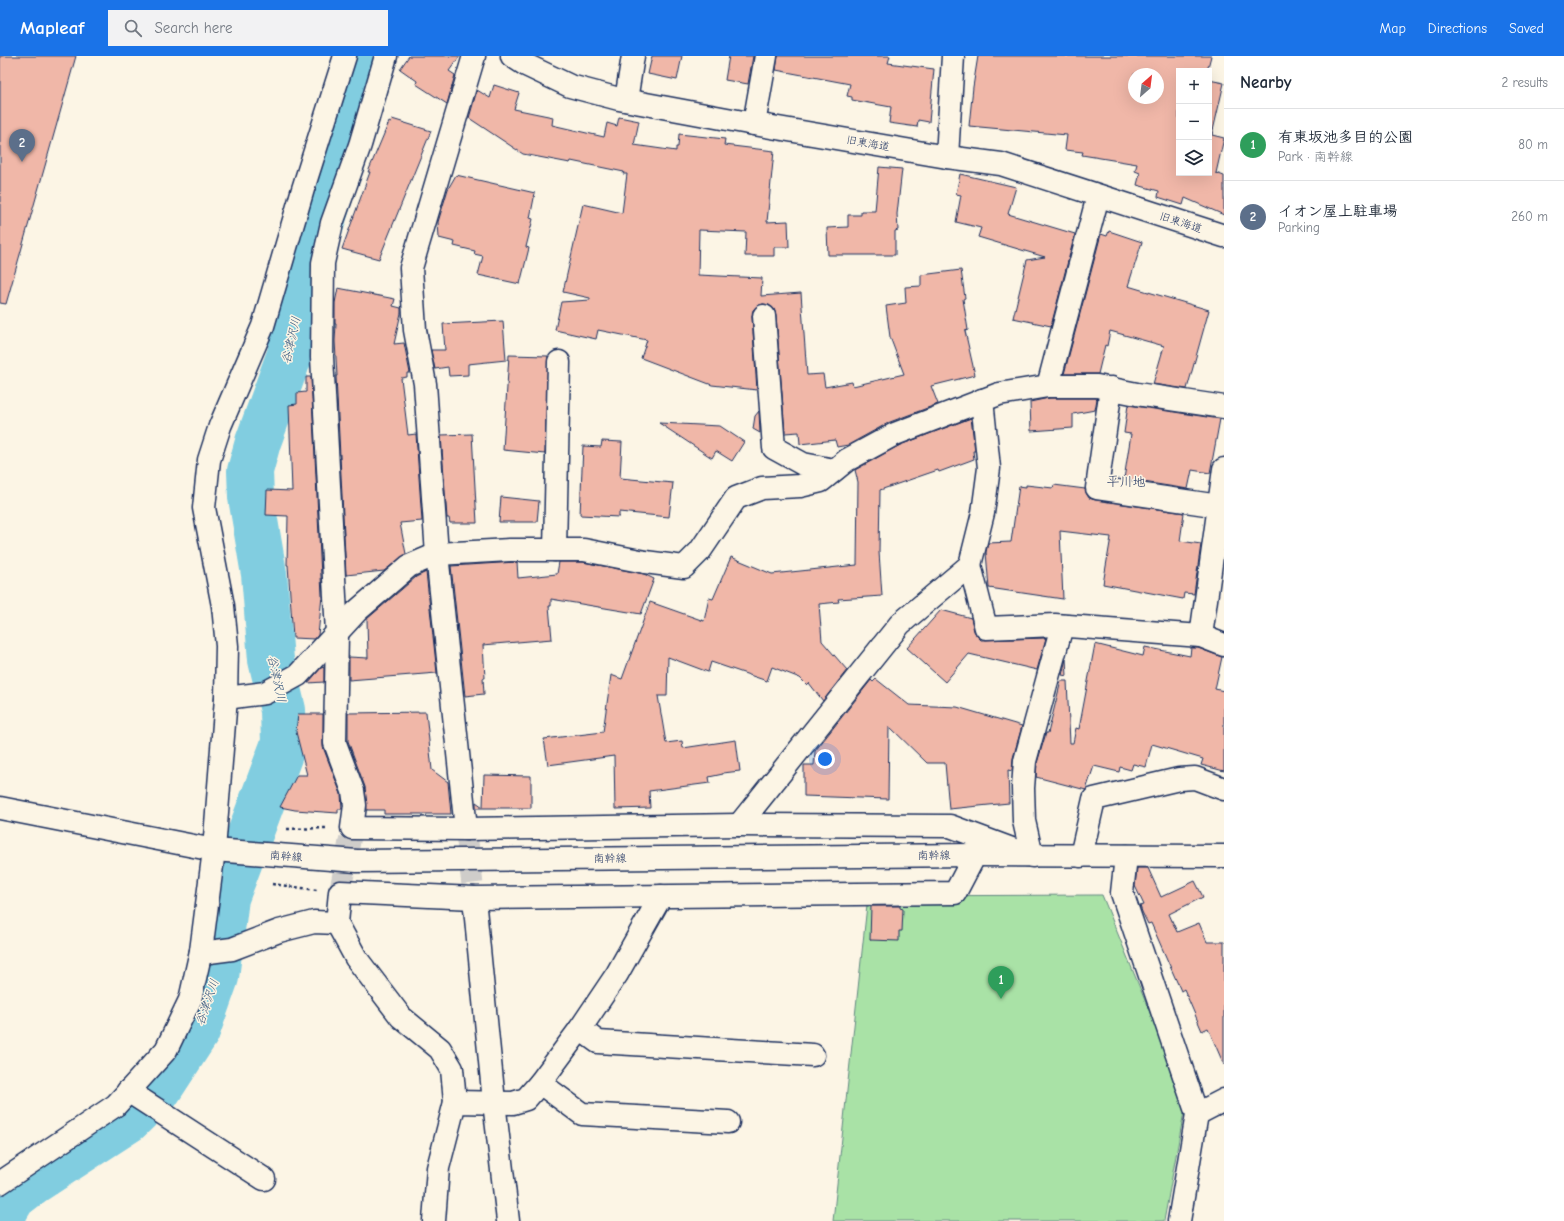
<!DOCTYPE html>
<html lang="en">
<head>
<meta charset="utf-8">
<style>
	:root { --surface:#fff; --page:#f2f2f3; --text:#1f2937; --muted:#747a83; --line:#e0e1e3; --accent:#1a73e8 }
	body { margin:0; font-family:"Comic Neue","Klee One",sans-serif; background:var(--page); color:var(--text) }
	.controls { position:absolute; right:12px; top:12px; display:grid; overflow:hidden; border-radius:0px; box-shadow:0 4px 16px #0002 }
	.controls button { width:36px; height:36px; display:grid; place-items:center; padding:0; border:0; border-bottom:1px solid var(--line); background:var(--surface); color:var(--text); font:20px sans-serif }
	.compass { position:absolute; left:1128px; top:12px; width:36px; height:36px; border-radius:50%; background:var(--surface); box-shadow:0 4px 16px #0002; rotate:28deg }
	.you { position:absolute; left:825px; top:703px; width:14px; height:14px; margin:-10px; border:3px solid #fff; border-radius:50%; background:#1a73e8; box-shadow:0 0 0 6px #1a73e833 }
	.badge { display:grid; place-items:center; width:26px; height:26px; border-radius:50%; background:var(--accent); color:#fff; font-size:13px; font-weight:700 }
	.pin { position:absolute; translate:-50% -33px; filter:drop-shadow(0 1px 2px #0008) }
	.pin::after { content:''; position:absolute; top:21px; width:14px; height:12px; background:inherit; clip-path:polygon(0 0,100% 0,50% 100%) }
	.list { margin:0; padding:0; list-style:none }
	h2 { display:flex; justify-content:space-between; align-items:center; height:52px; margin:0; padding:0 16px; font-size:17px }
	h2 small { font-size:13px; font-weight:400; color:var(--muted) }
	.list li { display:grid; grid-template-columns:26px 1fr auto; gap:12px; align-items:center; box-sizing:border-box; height:72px; padding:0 16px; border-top:1px solid var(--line) }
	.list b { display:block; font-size:15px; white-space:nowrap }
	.list p { margin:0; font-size:13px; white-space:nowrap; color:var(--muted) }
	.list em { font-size:13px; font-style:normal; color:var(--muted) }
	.icon { flex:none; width:22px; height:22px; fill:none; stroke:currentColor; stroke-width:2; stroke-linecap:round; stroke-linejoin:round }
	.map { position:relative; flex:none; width:1224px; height:1165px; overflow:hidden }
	header { display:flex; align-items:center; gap:24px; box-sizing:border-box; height:56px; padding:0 20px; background:var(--accent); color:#fff }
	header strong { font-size:19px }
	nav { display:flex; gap:22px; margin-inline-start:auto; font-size:14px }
	.search { width:280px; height:36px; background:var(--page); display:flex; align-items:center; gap:10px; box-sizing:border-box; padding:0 14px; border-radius:0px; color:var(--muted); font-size:15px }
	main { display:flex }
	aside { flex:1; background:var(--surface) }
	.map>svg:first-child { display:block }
	.green { fill:#a9e2a6; stroke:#628882 }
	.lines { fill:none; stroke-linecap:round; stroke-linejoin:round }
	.river { stroke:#81cde0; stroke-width:46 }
	.building { fill:#f0b7a8; stroke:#1b2f5e; fill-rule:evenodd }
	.minor-tunnel { stroke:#cfcdca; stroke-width:22; stroke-dasharray:22 11; stroke-linecap:butt }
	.minor-casing { stroke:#1b2f5e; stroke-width:25 }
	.tertiary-casing { stroke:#1b2f5e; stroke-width:25 }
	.secondary-casing { stroke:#1b2f5e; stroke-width:25 }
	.path { stroke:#1b2f5e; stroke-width:2.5; stroke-dasharray:3 3; stroke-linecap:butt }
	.minor { stroke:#fcf5e5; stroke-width:22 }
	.tertiary { stroke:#fcf5e5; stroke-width:22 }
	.secondary { stroke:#fcf5e5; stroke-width:22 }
	.labels { text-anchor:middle; stroke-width:3; stroke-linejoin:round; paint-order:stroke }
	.street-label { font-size:11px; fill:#1b2f5e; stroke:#fcf5e5 }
	.water-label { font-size:12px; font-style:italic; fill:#34567e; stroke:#fcf5e5 }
	.quarter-label { font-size:13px; fill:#1b2f5e; stroke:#fcf5e5 }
</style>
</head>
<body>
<header>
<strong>Mapleaf</strong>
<div class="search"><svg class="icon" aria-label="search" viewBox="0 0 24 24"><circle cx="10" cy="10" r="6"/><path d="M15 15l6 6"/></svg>Search here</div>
<nav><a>Map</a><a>Directions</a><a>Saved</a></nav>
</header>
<main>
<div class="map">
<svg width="1224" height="1165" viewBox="0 0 1224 1165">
	<rect width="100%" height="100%" fill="#fcf5e5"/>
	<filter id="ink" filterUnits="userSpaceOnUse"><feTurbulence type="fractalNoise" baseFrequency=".025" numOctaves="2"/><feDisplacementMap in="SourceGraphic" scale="8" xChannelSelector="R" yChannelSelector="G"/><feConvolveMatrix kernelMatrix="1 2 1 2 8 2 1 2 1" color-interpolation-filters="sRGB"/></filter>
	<g filter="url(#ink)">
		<!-- green -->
		<path class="green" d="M1102,839l84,206 -22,120h-331l35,-325z"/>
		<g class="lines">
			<!-- river -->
			<path class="river" d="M0,1163l13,-22 18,-14 97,-63 30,-29 39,-60 19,-54 10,-79 58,-155 -1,-33 -12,-50 -7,-86 -13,-77 -1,-26 8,-29 32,-88 12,-68 72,-230"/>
		</g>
		<!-- building -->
		<g class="building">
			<path d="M0,0h76l-70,248 -6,-1z"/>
			<path d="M409,0h51l-11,15 6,4 -8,29 -31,-20 1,-3 -17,-12z"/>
			<path d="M652,0h30l-5,24 -29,-6z"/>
			<path d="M729,0h24l-5,28 -23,-4z"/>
			<path d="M778,0h112l-2,7 46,6 -5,53 -11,-2 -1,7 -28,-4 2,-16 -39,-7v-3l-5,-1 3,-12 -74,-14z"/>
			<path d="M978,0h233l-4,15h-28v102h30v-93l15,3 -12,52 12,3 -8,35 8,3v39l-39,-17 -2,7 -25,-8 1,-6 -22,-6 3,-12 -5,-2 2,-7 -55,-9 1,-3 -18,-2 2,-15 -98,-9 4,-39zM1134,18h24v24h-24z"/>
			<path d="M494,29l25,8 -5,16 39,8 -1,8 52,12 3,-14 10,3 2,-9 20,4 -5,24 42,6v-4h2l1,-13 46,5 -1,6 50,6 -7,71 21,-1 1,26h-15v9h-29l1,-24 -47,-2 -1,45 64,3 -1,18 40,-3 6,82 16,-1 2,13 27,-5 1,4 51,-12 -14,-37 -4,-31 20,-3 -1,-16 16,-1v-11l40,-5 4,28 -2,1 5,31 -3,1 10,44 -44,11 7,18 -48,18 -42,23 -11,2 -2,-7 -35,4 -1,-12 -14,1 -9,-118 -2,-6 -5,-4 -6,-1 -6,2 -4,4 -1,7 5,73 -45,-5 -71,-27 6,-18 -49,-10 -2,9 -41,-9 6,-28 29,-2v-2l-27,-6 20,-88 39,9 5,-39h-4l1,-2 -53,-11 -1,2 -47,-9 -54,-36 8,-28 13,8z"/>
			<path d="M392,63l39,12 -52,128 -37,-10 28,-77h-2l21,-50 2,1z"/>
			<path d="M879,111l23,2 -5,45 1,16 -3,1v24h-67l-1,-27 21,-1v-12h13v-4h14z"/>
			<path d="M960,118l56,13 -8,27 67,20 -24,92 -38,-8 14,-58 18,-3 -67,-20 3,-9 -25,-6 5,-27 -5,-1z"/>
			<path d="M456,119l79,18 -5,25 3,1 -7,28 3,1 -9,36 -42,-9 5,-19 -9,-2 1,-3 -21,-5 1,-4 -16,-4 -1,-16 10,-33z"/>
			<path d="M1109,175l33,11 -14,44 81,24 -22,79 -34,-5 11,-38 -54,-15 -3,15 -2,-1 -7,29h-34l37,-140 6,2z"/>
			<path d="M338,232l57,11 -2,7 8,2v5l-7,31 10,-1 6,30h-3v4l-6,1 7,57 8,-1 6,87 -22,2 6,31 -22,17 -38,4 -10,-199h1l-2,-35 1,-17h-1v-21z"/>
			<path d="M503,265l3,39 -38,4v11l-19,1 -1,-9 -13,2 -4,-19h14l-2,-26z"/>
			<path d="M509,299l39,1 -3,98 -42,-4z"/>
			<path d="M306,321h5l11,219 -4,39 -3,4 -22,-1 -5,-73h-1l1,-49 -22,-1 1,-25 25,1 -3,-86 8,-1v-11l9,-1z"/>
			<path d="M1049,342h47l1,1 -2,11 -22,4v14l-42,3 -1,-29z"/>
			<path d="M1128,349l92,14 -10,54 -18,-3 -4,19 -64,-10 7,-45 -7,-1z"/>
			<path d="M759,355l1,22 -7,-4 2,-13z"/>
			<path d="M971,362l4,33h-2l1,8 -35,13 -1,-2 -58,20 -1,62 3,44 -44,3 1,3 -20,2 3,37 25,29 -24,31 -14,-18 -2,2 -7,-7 -28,-11 -5,14 -56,-19 -3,10 -40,-15 -1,39h-9l8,47 16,-2 1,7 53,-8 4,31 -17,2v1l-14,3 1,6 -61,8 1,17 -35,1 -1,-53 -66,9 -4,-26 59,-7 8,-57 11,4 28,-77 54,19 5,-23 4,1 18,-42 41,17 85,-9 1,-83 -3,-12 45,-25z"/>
			<path d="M659,367l61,3 24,16 -12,19 -16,-10 -4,7z"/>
			<path d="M472,378l5,89h-27l-1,-5h-2l-6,-83z"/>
			<path d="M602,385l20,1 -2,36 53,5 -4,34 -50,-5v5l-39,-2 3,-69 18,1z"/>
			<path d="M1026,429l27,3 1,-3 31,4 1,4 3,5 6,2 89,13 -4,28 21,3 -7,50 -10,-1 -1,6 -80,-15 8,-47 -51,-6 3,68 -74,-11 -3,-36 2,-9 23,-1 8,-56 7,1z"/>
			<path d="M501,441l38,4 -2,21h-38z"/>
			<path d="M517,506l1,16 39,-4 2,-12h24l61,12 10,5 -13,35 -90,-15v7h-2l3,33 -69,6 2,33h-2l1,16 -19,2 -14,-130z"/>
			<path d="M426,516l11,101 -88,7v-23l19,1 -1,-39 49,-42z"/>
			<path d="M941,554l30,8 3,13 3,5 4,4 65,-2 -9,32 -68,-16 -24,28 -38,-34z"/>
			<path d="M1095,588l48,12 2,-9 45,9 1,-8h7l24,9 -7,32 9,2v80l-23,-6 2,-6 -51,-15 -6,23 -13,-3 -2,6 -11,-3 -1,5 -25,-6 -8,24 -50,-13 1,-14 9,-30h2l13,-52h6l3,62h3l3,-15 3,1z"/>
			<path d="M1066,603l1,17 -5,-1z"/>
			<path d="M324,611v15l-16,1 13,-15z"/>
			<path d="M876,623l33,26 48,2 65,19 -9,32 -1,13 -4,-1 1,33 -60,6 -4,-46h-18l-38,-37 -1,73 -84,-3v-31h10l1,-14 56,-71 2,2z"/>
			<path d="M426,656l6,58 16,12 3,32h-67v-4h-17l-2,-23 -17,-46v-28z"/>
			<path d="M298,658h25v33l18,47 1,15h-4v4l-43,-3 -15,-3 17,-32h10l-11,-43z"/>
			<path d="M484,719l47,1v32h-55v-6l7,5z"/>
			<path d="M1137,812h11l13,29 34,-16 8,16 -34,17 8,18 22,-9 8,19h17v123l-16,-37 -6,3 -18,-42 -3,2 -30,-68 -3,1 -6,-12 -2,-6 4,-1 -9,-19z"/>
			<path d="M871,850h29v2l3,1 -1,22h-3v10l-29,-1z"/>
		</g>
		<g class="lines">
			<!-- minor-tunnel -->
			<g class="minor-tunnel">
				<path d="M466,773l8,69"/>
				<path d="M340,836l12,-64"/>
			</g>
			<!-- minor casing -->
			<g class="minor-casing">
				<g id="minor">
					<path d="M386,0l-26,89 -28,78 -9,40 -1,94 15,276 -2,110 18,48 2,14 -3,23 114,1 273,-4 211,1 78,29"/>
					<path d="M626,44l7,-44"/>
					<path d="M754,68l12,-68"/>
					<path d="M947,101l6,-101"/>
					<path d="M764,260l10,132 29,16 31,6"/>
					<path d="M1048,330l50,-190"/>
					<path d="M1111,332l-14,100 122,18"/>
					<path d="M555,494l4,-188"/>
					<path d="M970,509l16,63 69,-3 146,11 23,9"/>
					<path d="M1201,580l23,-167"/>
					<path d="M226,642l39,-5 33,-18 59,-64 52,-45 28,-12 73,-4h74l61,12 39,5 16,-16 36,-53 26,-10 38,-2 21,-5 26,-21 48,-26 104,-40 49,-8h49l40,8 87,13"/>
					<path d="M739,769l161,-201 70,-59 13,-52 6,-45 -7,-68"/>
					<path d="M466,773l-29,-275 -12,-170 -10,-54 -4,-62 63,-212"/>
					<path d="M1032,800l-8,-35 -1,-33 2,-27 37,-135"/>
					<path d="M1081,800l13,-57 85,-20 16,-1 29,11"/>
					<path d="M1126,800l-4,37 75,221 -18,107"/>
					<path d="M474,842l20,204 14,119"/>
					<path d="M201,895l8,1 23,-3 47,-18 35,-9 23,1"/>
					<path d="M580,973l18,13 215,13"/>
					<path d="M540,1027l42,31 146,8"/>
					<path d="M128,1035l136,88"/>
					<path d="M455,1046l-3,-33 -12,-20 -39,-32 -45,-59 -19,-35 3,-31 134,6 481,-5 20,-38"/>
					<path d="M1197,1058l27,-14"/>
					<path d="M0,1127l116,-78 50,-55 24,-50 11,-49 13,-101"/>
					<path d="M434,1165l4,-53 17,-66 58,1 13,-4 14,-16 40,-54 37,-55 44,-78"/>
				</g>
			</g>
			<!-- tertiary casing -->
			<g class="tertiary-casing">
				<g id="tertiary">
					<path d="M512,0l14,9 44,21 49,13 135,25 193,33 54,7 223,72"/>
					<path d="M214,794l12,-152 1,-52 -4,-40 -19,-98 5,-48 11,-34 43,-100 40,-137 42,-133"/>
				</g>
			</g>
			<!-- secondary casing -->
			<g class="secondary-casing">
				<path id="secondary" d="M0,752l214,42 143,11 618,-6 249,1"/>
			</g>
			<!-- path -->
			<g class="path">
				<path d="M287,773l41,-1"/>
				<path d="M272,828l45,6"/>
			</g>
			<!-- minor -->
			<use href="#minor" class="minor"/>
			<!-- tertiary -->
			<use href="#tertiary" class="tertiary"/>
			<!-- secondary -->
			<use href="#secondary" class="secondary"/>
		</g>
	</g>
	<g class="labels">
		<!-- street labels -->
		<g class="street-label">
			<text transform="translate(868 87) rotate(10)" y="4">旧東海道</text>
			<text transform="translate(1181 166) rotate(18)" y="4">旧東海道</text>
			<text transform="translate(934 799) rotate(-1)" y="4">南幹線</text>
			<text transform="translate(286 800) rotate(4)" y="4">南幹線</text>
			<text transform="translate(610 802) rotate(-1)" y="4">南幹線</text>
		</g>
		<!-- water labels -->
		<g class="water-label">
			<text transform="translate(291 284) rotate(-77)" y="4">谷津沢川</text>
			<text transform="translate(277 623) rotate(78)" y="4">谷津沢川</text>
			<text transform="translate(207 946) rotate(-71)" y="4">谷津沢川</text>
		</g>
		<!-- quarter labels -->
		<g class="quarter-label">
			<text x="1126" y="430">平川地</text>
		</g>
	</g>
</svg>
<div class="controls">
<button>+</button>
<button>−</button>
<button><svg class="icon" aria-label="layers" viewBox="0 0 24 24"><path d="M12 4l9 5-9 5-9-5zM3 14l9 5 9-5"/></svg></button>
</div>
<svg class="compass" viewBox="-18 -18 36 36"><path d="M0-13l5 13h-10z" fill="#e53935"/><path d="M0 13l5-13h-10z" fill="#747a83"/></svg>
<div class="you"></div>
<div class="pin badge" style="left:1001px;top:943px;background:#2e9e5b">1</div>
<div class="pin badge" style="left:22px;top:106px;background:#5c6f8a">2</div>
</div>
<aside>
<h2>Nearby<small>2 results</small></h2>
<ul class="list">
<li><span class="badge" style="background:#2e9e5b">1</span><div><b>有東坂池多目的公園</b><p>Park · 南幹線</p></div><em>80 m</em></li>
<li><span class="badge" style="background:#5c6f8a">2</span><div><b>イオン屋上駐車場</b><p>Parking</p></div><em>260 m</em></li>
</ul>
</aside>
</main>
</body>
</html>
